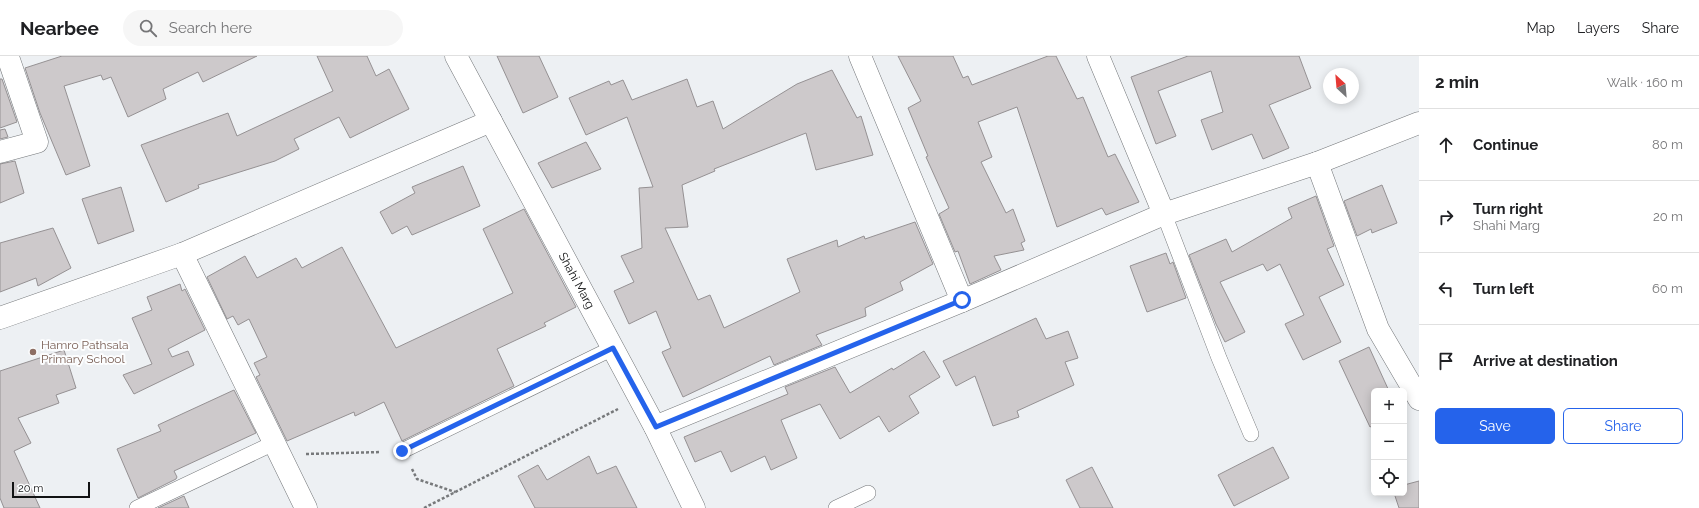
<!DOCTYPE html>
<html lang="en">
<head>
<meta charset="utf-8">
<style>
	:root { --surface:#fff; --page:#f6f6f6; --text:#202124; --muted:#757577; --line:#e0e0e0; --accent:#2563eb }
	body { margin:0; font-family:Raleway,sans-serif; background:var(--page); color:var(--text) }
	.controls { position:absolute; right:12px; bottom:12px; display:grid; overflow:hidden; border-radius:6px; box-shadow:0 2px 10px #0003 }
	.controls button { width:36px; height:36px; display:grid; place-items:center; padding:0; border:0; border-bottom:1px solid var(--line); background:var(--surface); color:var(--text); font:20px sans-serif }
	.compass { position:absolute; left:1323px; top:12px; width:36px; height:36px; border-radius:50%; background:var(--surface); box-shadow:0 2px 10px #0003; rotate:334deg }
	.scale { position:absolute; left:12px; bottom:10px; width:78px; box-sizing:border-box; padding-left:4px; border:2px solid #111213; border-top:0; font-size:11px; line-height:14px; white-space:nowrap; color:#111213; -webkit-text-stroke:3px #fcfdfe; paint-order:stroke }
	.stop { position:absolute; width:12px; height:12px; margin:-9px; border:3px solid #2563eb; border-radius:50%; background:#fff }
	.stop.end { background:#2563eb; border-color:#fff; box-shadow:0 1px 4px #0008 }
	.list { margin:0; padding:0; list-style:none }
	h2 { display:flex; justify-content:space-between; align-items:center; height:52px; margin:0; padding:0 16px; font-size:17px }
	h2 small { font-size:13px; font-weight:400; color:var(--muted) }
	.list li { display:grid; grid-template-columns:26px 1fr auto; gap:12px; align-items:center; box-sizing:border-box; height:72px; padding:0 16px; border-top:1px solid var(--line) }
	.list b { display:block; font-size:15px; white-space:nowrap }
	.list p { margin:0; font-size:13px; white-space:nowrap; color:var(--muted) }
	.list em { font-size:13px; font-style:normal; color:var(--muted) }
	.actions { display:flex; gap:8px; padding:12px 16px }
	.actions a { flex:1; padding:9px 0; border:1px solid var(--accent); border-radius:6px; text-align:center; font-size:14px; color:var(--accent) }
	.actions .main { background:var(--accent); color:#fff }
	.icon { flex:none; width:22px; height:22px; fill:none; stroke:currentColor; stroke-width:2; stroke-linecap:round; stroke-linejoin:round }
	.map { position:relative; flex:none; width:1419px; height:452px; overflow:hidden }
	header { display:flex; align-items:center; gap:24px; box-sizing:border-box; height:56px; padding:0 20px; background:var(--surface); border-bottom:1px solid var(--line) }
	header strong { font-size:19px }
	nav { display:flex; gap:22px; margin-inline-start:auto; font-size:14px }
	.search { width:280px; height:36px; background:var(--page); display:flex; align-items:center; gap:10px; box-sizing:border-box; padding:0 14px; border-radius:22px; color:var(--muted); font-size:15px }
	main { display:flex }
	aside { flex:1; background:var(--surface) }
	.map>svg:first-child { display:block }
	.building { fill:#cdc9cb; stroke:#959193 }
	.lines { fill:none; stroke-linecap:round; stroke-linejoin:round }
	.service-casing { stroke:#74777a; stroke-width:16 }
	.minor-casing { stroke:#74777a; stroke-width:23 }
	.tertiary-casing { stroke:#74777a; stroke-width:23 }
	.path { stroke:#77797b; stroke-width:2.5; stroke-dasharray:3 2; stroke-linecap:butt }
	.service { stroke:#fff; stroke-width:15 }
	.minor { stroke:#fff; stroke-width:22 }
	.tertiary { stroke:#fff; stroke-width:22 }
	.route { stroke:#2563eb; stroke-width:5 }
	.education-dot { fill:#8d6e63; stroke:#fcfdfe; stroke-width:1.5 }
	.labels { text-anchor:middle; stroke-width:4; stroke-linejoin:round; paint-order:stroke }
	.street-label { font-size:12px; fill:#111213; stroke:#fcfdfe }
	.education-label { font-size:12px; fill:#785e54; stroke:#fcfdfe; text-anchor:start }
</style>
</head>
<body>
<header>
<strong>Nearbee</strong>
<div class="search"><svg class="icon" aria-label="search" viewBox="0 0 24 24"><circle cx="10" cy="10" r="6"/><path d="M15 15l6 6"/></svg>Search here</div>
<nav><a>Map</a><a>Layers</a><a>Share</a></nav>
</header>
<main>
<div class="map">
<svg width="1419" height="452" viewBox="0 0 1419 452">
	<rect width="100%" height="100%" fill="#edf0f3"/>
	<!-- building -->
	<g class="building">
		<path d="M62,0h195l-54,26 -5,-10 -35,17 3,10 -38,18 -17,-40 -8,3 -2,-5 -37,11 26,80 -24,9 -26,-62 -15,-45z"/>
		<path d="M317,0h50l9,20 13,-7 20,40 -59,29 -11,-21 -45,22 5,10 -24,12 -77,24 1,3 -33,14 -25,-57 87,-32 9,23 96,-45z"/>
		<path d="M497,0h42l19,41 -35,16z"/>
		<path d="M898,0h55l10,22 5,-2 4,9 76,-29h8l21,43 6,-2 25,60 7,-3 24,48 -33,13 -4,-7 -45,19 -40,-120 -39,15 14,35 -11,5 25,51 7,-4 12,32 -4,2 3,7 -30,6 7,14 -31,14 -12,-33 -3,1 -16,-38 10,-6 -23,-51 2,-1 -20,-48 13,-7z"/>
		<path d="M1188,0h111l12,32 -42,17 20,43 -26,11 -11,-25 -40,16 -11,-30 22,-8 -12,-41 -53,20 18,45 -20,8 -25,-67z"/>
		<path d="M832,14l25,48 4,-2 12,39 -57,15 -10,-37 -92,36 1,2 -33,14 6,42 -23,1 33,72 12,-5 14,33 76,-36 -13,-33 50,-19 1,7 26,-11 1,3 50,-17 18,42 -33,18 3,8 -38,18 1,8 -50,19 6,10 -48,20 -4,-9 -87,41 -21,-45 9,-4 -15,-37 -27,13 -15,-33 20,-9 -13,-26 21,-8 -3,-60 14,-1 -26,-70 -41,18 -17,-37 40,-17 2,4 12,-5 9,20 55,-21 10,28 16,-6 10,28 74,-45z"/>
		<path d="M0,23h2l15,43 -17,6z"/>
		<path d="M5,73l3,8 -8,2v-9z"/>
		<path d="M586,86l15,27 -49,19 -14,-25z"/>
		<path d="M15,105l9,32 -24,10v-39z"/>
		<path d="M463,110l17,40 -68,29 -5,-9 -15,8 -12,-22 35,-19 -3,-6z"/>
		<path d="M1382,129l15,38 -25,10 -1,-4 -14,7 -13,-35z"/>
		<path d="M121,131l13,44 -36,13 -16,-45z"/>
		<path d="M1316,140l18,50 -7,3 17,36 -25,12 22,45 -38,18 -18,-36 19,-9 -24,-51 -13,7 -4,-7 -43,18 25,50 -20,10 -9,-18 -27,-69 37,-16 6,13 60,-34 -4,-10z"/>
		<path d="M524,153l52,98 -32,16 2,3 -49,23 17,37 -112,55 -18,-39 -29,14 -1,-4 -67,29 -31,-64 4,-2 -6,-12 13,-6 -18,-38 -11,6 -5,-9 -6,3 -20,-42 38,-21 12,22 39,-20 6,10 40,-21 54,101 117,-55 -30,-64z"/>
		<path d="M53,172l18,40 -33,18 -2,-8 -36,14v-49z"/>
		<path d="M1166,197l4,11 3,-2 13,36 -39,14 -17,-46z"/>
		<path d="M180,228l2,7 3,-2 20,41 -37,19 4,8 16,-6 6,14 -60,29 -11,-19 29,-11 -20,-46 20,-8 -5,-13z"/>
		<path d="M1036,262l10,21 22,-8 10,27 -13,4 9,23 -57,26 2,6 -26,9 -18,-50 -19,10 -13,-25z"/>
		<path d="M1369,291l20,44h-15v34l-4,2 -31,-66z"/>
		<path d="M64,294l12,38 -20,7 3,8 -41,15 13,25 -17,8 26,57h-36l-4,-10v-127z"/>
		<path d="M924,295l16,26 -31,19 10,17 -30,19 -10,-16 -39,23 -20,-35 -39,16 16,38 -26,12 -6,-14 -34,16 -10,-21 -26,11 -11,-25 104,-43 -3,-7 50,-20 15,26 42,-25 1,2z"/>
		<path d="M234,334l22,43 -82,38 3,6 -1,2 -38,19 -21,-49 44,-18 -3,-6z"/>
		<path d="M1273,391l16,31 -55,28 -16,-31z"/>
		<path d="M589,400l8,18 19,-8 21,42h-102l-17,-32 20,-11 9,15z"/>
		<path d="M1092,411l21,41h-33l-14,-28z"/>
		<path d="M1419,425v27h-20l-5,-15h10v-8z"/>
		<path d="M184,440l5,12h-31z"/>
	</g>
	<g class="lines">
		<!-- service casing -->
		<g class="service-casing">
			<g id="service">
				<path d="M1164,158l55,144 32,76"/>
				<path d="M402,395l211,-103"/>
				<path d="M137,452l137,-65"/>
				<path d="M836,452l32,-15"/>
			</g>
		</g>
		<!-- minor casing -->
		<g class="minor-casing">
			<g id="minor">
				<path d="M860,0l102,245"/>
				<path d="M1098,0l66,158"/>
				<path d="M0,96l37,-10 -29,-85"/>
				<path d="M1317,107l61,166 41,70"/>
				<path d="M182,198l124,254"/>
				<path d="M0,262l182,-64 309,-133"/>
			</g>
		</g>
		<!-- tertiary casing -->
		<g class="tertiary-casing">
			<g id="tertiary">
				<path id="s1" d="M456,0l199,371 39,81"/>
				<path d="M655,371l307,-126 202,-87 153,-51 102,-40"/>
			</g>
		</g>
		<!-- path -->
		<g class="path">
			<path d="M306,398l75,-2"/>
			<path d="M412,413l5,10 38,13"/>
			<path d="M424,452l194,-99"/>
		</g>
		<!-- service -->
		<use href="#service" class="service"/>
		<!-- minor -->
		<use href="#minor" class="minor"/>
		<!-- tertiary -->
		<use href="#tertiary" class="tertiary"/>
	</g>
	<g class="lines">
		<!-- route -->
		<path class="route" d="M402,395l211,-103 43,79 306,-127"/>
	</g>
	<!-- markers -->
	<circle class="education-dot" cx="33" cy="296" r="4"/>
	<g class="labels">
		<!-- street labels -->
		<g class="street-label">
			<text dy="4" stroke="none"><textPath href="#s1" startOffset="255">Shahi Marg</textPath></text>
		</g>
		<!-- education labels -->
		<g class="education-label">
			<text x="41" y="293">Hamro Pathsala<tspan x="41" dy="14">Primary School</tspan></text>
		</g>
	</g>
</svg>
<div class="controls">
<button>+</button>
<button>−</button>
<button><svg class="icon" aria-label="locate" viewBox="0 0 24 24"><circle cx="12" cy="12" r="6"/><path d="M12 2v4M12 18v4M2 12h4M18 12h4"/></svg></button>
</div>
<svg class="compass" viewBox="-18 -18 36 36"><path d="M0-13l5 13h-10z" fill="#e53935"/><path d="M0 13l5-13h-10z" fill="#757577"/></svg>
<div class="scale">20 m</div>
<div class="stop" style="left:962px;top:244px"></div>
<div class="stop end" style="left:402px;top:395px"></div>
</div>
<aside>
<h2>2 min<small>Walk · 160 m</small></h2>
<ul class="list">
<li><svg class="icon" aria-label="ahead" viewBox="0 0 24 24"><path d="M12 20V5M6 11l6-6 6 6"/></svg><div><b>Continue</b></div><em>80 m</em></li>
<li><svg class="icon" aria-label="right" viewBox="0 0 24 24"><path d="M7 20v-9h11M14 6l5 5-5 5"/></svg><div><b>Turn right</b><p>Shahi Marg</p></div><em>20 m</em></li>
<li><svg class="icon" aria-label="left" viewBox="0 0 24 24"><path d="M17 20v-9H6M10 6l-5 5 5 5"/></svg><div><b>Turn left</b></div><em>60 m</em></li>
<li><svg class="icon" aria-label="arrive" viewBox="0 0 24 24"><path d="M6 21V4h12l-3 4 3 4H6"/></svg><div><b>Arrive at destination</b></div></li>
</ul>
<div class="actions"><a class="main">Save</a><a>Share</a></div>
</aside>
</main>
</body>
</html>
